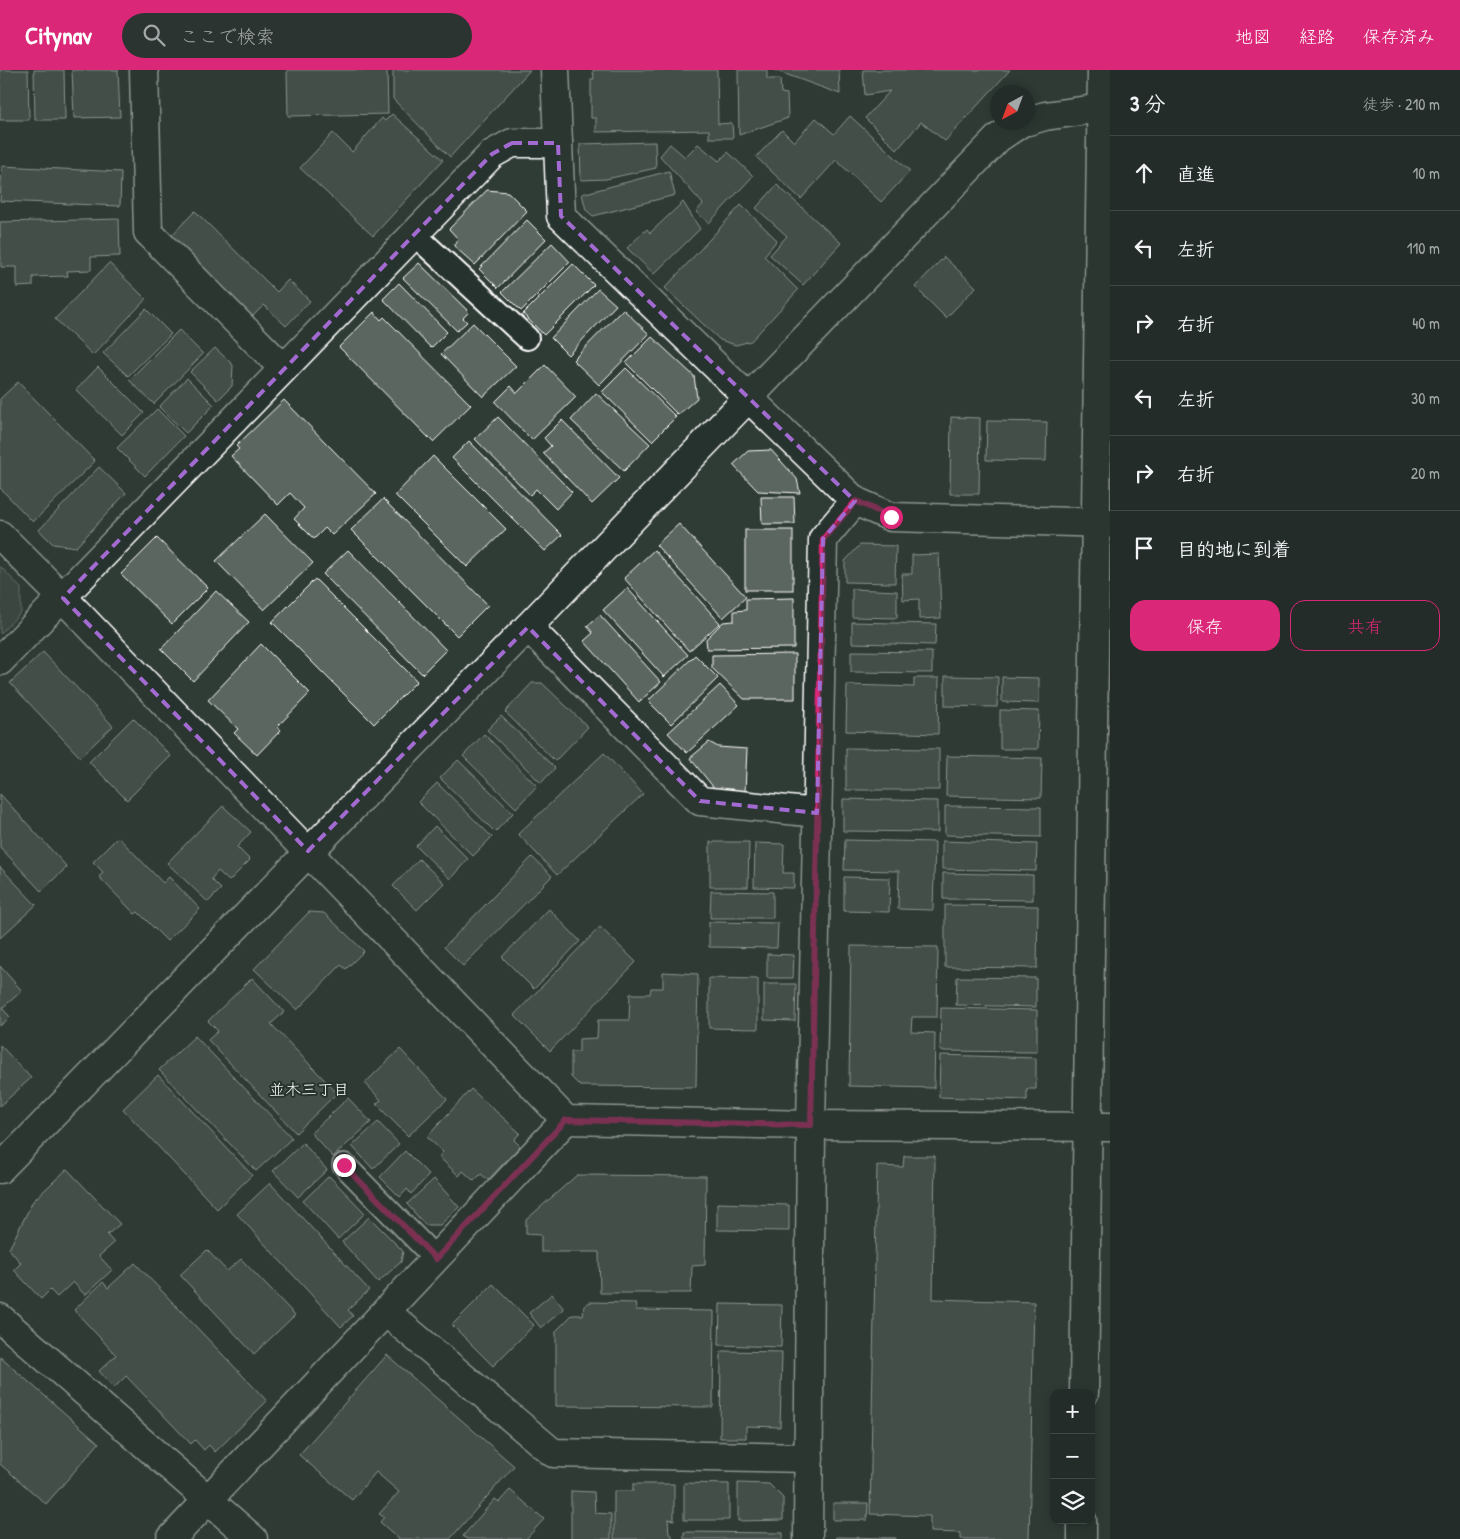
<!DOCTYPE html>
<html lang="ja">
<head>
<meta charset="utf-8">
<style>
	:root { --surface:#232c28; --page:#2b3430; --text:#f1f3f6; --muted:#a3a7a8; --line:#404845; --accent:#db2777 }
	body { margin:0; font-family:"Patrick Hand","Klee One",sans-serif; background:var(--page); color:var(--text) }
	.controls { position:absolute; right:15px; bottom:15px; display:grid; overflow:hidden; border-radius:10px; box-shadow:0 2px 8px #0003 }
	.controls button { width:45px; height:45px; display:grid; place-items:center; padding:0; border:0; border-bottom:1px solid var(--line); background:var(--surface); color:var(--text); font:25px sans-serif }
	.compass { position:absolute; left:990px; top:15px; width:45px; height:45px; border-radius:50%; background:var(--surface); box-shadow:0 2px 8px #0003; rotate:221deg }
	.stop { position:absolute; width:15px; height:15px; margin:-11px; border:4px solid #db2777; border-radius:50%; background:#fff }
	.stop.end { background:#db2777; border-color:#fff; box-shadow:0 1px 5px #0008 }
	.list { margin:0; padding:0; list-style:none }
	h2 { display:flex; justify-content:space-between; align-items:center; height:65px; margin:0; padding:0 20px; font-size:21px }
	h2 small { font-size:16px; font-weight:400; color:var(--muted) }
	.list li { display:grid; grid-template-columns:32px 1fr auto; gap:15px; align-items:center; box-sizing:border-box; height:75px; padding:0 20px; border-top:1px solid var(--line) }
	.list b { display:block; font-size:19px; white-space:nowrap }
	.list em { font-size:16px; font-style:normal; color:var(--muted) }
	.actions { display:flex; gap:10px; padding:15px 20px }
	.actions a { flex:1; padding:11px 0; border:1px solid var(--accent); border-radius:15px; text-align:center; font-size:18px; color:var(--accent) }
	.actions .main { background:var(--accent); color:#fff }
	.icon { flex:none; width:28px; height:28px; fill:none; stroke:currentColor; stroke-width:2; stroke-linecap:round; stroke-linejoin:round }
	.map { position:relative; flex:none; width:1110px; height:1469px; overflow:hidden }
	header { display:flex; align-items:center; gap:30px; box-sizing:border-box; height:70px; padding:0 25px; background:var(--accent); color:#fff }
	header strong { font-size:24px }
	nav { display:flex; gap:28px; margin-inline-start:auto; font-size:18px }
	.search { width:350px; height:45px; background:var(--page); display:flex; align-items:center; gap:12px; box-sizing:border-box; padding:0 18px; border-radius:28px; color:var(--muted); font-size:19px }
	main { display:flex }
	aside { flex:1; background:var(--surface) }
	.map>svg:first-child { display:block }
	.green { fill:#4a544f; stroke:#a4aaa7 }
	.building { fill:#5b6661; stroke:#fff }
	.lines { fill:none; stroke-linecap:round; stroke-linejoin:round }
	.lane-casing { stroke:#fff; stroke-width:26 }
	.street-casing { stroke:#fff; stroke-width:31 }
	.secondary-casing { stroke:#fff; stroke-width:31 }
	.lane { stroke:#26332d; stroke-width:22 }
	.street { stroke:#26332d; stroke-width:28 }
	.secondary { stroke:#26332d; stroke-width:28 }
	.route { stroke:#db2777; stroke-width:6 }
	.marked { fill:none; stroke:#a36bd2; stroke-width:4; stroke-dasharray:10 6; stroke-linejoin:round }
	.labels { text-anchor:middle; stroke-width:4; stroke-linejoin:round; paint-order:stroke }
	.neighbourhood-label { font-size:16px; fill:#fff; stroke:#26332d }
</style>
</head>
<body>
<header>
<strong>Citynav</strong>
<div class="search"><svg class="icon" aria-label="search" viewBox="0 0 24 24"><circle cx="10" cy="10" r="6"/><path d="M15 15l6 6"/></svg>ここで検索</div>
<nav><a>地図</a><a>経路</a><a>保存済み</a></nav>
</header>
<main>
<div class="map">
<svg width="1110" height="1469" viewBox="0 0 1110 1469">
	<rect width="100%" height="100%" fill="#2f3b35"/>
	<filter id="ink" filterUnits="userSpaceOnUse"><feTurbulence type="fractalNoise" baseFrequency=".02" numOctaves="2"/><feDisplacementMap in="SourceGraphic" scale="10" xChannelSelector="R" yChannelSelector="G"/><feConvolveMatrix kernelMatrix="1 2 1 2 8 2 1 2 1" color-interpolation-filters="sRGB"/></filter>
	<g filter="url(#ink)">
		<!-- green -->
		<path class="green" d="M0,496l21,22v24l-21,22z"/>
		<!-- building -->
		<g class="building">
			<path d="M0,0h28l1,50h-29z"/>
			<path d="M34,0h30l1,50h-30z"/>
			<path d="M72,0h46l2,47 -46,1z"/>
			<path d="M287,0h100l1,44 -100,2z"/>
			<path d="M393,0h137l-80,87 -57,-58z"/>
			<path d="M593,0h124l1,54 14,-1 1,15h-24v-8l-113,2v-14h-5v-39h3z"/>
			<path d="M738,0h29v9h13l1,14 6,1 1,24 -49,17z"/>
			<path d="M774,0h65l1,24z"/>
			<path d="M863,0h147l-65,71 -24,-19 -24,28 -32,-32 25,-27 -25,4z"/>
			<path d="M392,44l51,46 -70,76 -73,-68 33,-35 19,19 30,-34 3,3z"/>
			<path d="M850,46l60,55 -29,31 -45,-42 -35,39 -45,-42 26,-27 12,12 22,-24 18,16z"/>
			<path d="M655,72l1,26 -50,11 -25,1 -1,-36z"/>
			<path d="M670,74l15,13 13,-13 21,17 9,-9 25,24 -44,47 -13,-11 7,-8 -43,-48z"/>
			<path d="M2,96l119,6 -1,34 -120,-5z"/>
			<path d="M669,101l6,24 -82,21 -7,-6 -4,-16z"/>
			<path d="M777,115l64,58 -38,42 -33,-30 17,-19 -31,-28z"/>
			<path d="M487,120l21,2 19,19 -52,54 -21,-19 4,-7 -9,-10z"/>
			<path d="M683,132l17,27 -46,45 -27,-26 20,-19 3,4z"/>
			<path d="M741,135l36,35 -13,16 34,34 -47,51 -15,4 -16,-5 -55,-52z"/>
			<path d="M195,141l82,81 11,-12 22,21 -24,25 -22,-21 -12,12 -82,-80z"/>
			<path d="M119,149l1,37 -29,1v13l-24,1 1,5 -35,1v9l-16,1v-20h-16l-1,-45z"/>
			<path d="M527,150l19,19 -48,49 -19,-19z"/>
			<path d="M552,173l18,19 -49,49 -19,-19z"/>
			<path d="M944,187l32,30 -30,31 -31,-31z"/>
			<path d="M109,193l37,36 -53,56 -38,-36z"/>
			<path d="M419,193l50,49 -6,6 4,4 -10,9 -54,-53z"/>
			<path d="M573,194l21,21 -50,50 -21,-21z"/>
			<path d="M399,213l48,49 -16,16 -48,-49z"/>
			<path d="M598,219l18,16 -48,50 -17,-17z"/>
			<path d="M146,239l25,25 -43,42 -25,-23z"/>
			<path d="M623,239l26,25 -50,51 -26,-25z"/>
			<path d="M374,242l7,8 3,-3 87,88 -38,37 -94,-95z"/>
			<path d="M473,253l43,43 -33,31 -42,-43z"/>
			<path d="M179,260l24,24 -49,50 -25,-24z"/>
			<path d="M652,267l42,39 3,22 -19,17 -52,-52z"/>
			<path d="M215,278l18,17 -1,21 -14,14 -28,-28z"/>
			<path d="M545,295l31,32 -44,43 -37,-38 16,-16 6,7z"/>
			<path d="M98,297l46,46 -22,22 -46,-45z"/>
			<path d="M626,298l50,49 -24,24 -50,-49z"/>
			<path d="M187,308l27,27 -28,28 -27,-26z"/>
			<path d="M18,312l77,79 -62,61 -33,-34v-89z"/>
			<path d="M596,323l54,51 -26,27 -53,-51z"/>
			<path d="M284,330l92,94 -44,41 -7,-7 -11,11 -20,-20 10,-11 -14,-15 -12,12 -47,-49 8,-7 -3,-3z"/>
			<path d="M157,339l27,27 -39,40 -28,-28z"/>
			<path d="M498,347l74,75 -16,17 -20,-20 -6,6 -55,-56z"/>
			<path d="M951,347l29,1 -1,76h-29z"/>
			<path d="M562,350l57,58 -27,26 -49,-51 8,-7 -7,-8z"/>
			<path d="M987,351l60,1 -1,39 -60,-1z"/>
			<path d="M469,371l93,94 -17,16 -93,-93z"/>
			<path d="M771,380l26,29 3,14 -42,-2 -25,-26 15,-14z"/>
			<path d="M433,386l73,73 -39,38 -72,-72z"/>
			<path d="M99,397l27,26 -50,54 -23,-3 -14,-14z"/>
			<path d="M761,427h33l1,27h-33z"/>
			<path d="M383,429l105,106 -31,31 -106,-106z"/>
			<path d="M265,444l48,49 -49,47 -48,-49z"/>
			<path d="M679,454l67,73 -23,21 -67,-73z"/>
			<rect x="745" y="460" width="48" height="60"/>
			<path d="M157,468l51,50 -36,36 -51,-50z"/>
			<path d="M860,475l36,1 -1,37 -50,-1v-21z"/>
			<path d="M348,480l98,100 -24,24 -99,-100z"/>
			<path d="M654,480l66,73 -31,28 -65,-73z"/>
			<path d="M939,484l2,64 -22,1v-20l-16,1 -1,-26h10v-19z"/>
			<path d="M315,509l102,102 -43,43 -102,-102z"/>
			<path d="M627,518l61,67 -24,22 -61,-67z"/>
			<path d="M852,519l45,2v27l-45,-1z"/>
			<path d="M216,521l33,31 -56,59 -32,-32z"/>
			<path d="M794,528v50l-87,1 -1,-10 17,-17 11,-1v-10l12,-1v-11z"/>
			<path d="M600,545l61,67 -22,20 -55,-61 9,-8 -6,-7z"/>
			<path d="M852,552l84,2 -1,21 -83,-2z"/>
			<path d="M261,574l49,49 -33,34 4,3 -24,25 -23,-22 4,-4 -30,-29z"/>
			<path d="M851,581l81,1v21l-81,-1z"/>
			<path d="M43,582l70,74 -33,31 -70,-74z"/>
			<path d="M795,584v45h-51l-32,-31v-13z"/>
			<path d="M695,585l23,23 -47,46 -23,-23z"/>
			<path d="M945,606l53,1 -1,30 -52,-1z"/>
			<path d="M1002,607l37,1v25l-37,-1z"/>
			<path d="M914,608h25l-1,56 -92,-3 1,-46 67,2z"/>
			<path d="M532,613h10l46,44 -33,34 -50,-49z"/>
			<path d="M720,615l19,20 -52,48 -19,-20z"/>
			<path d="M1000,640l39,1 -1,38h-38z"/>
			<path d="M501,646l54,52 -14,15 -54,-53z"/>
			<path d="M133,648l38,38 -44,44 -38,-38z"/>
			<path d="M484,664l53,52 -21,22 -53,-52z"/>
			<path d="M709,672l9,5 29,2 -2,43 -31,-4 -24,-30z"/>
			<path d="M846,678l93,1v41h-93z"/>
			<path d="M604,683l39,41 -86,81 -39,-41z"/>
			<path d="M947,686l95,2 -1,40 -95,-2z"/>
			<path d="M458,690l55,53 -18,19 -55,-54z"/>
			<path d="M437,713l55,54 -19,19 -55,-54z"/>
			<path d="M0,724l67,73 -26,24 -41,-44z"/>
			<path d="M843,729l95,2v31l-95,-1z"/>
			<path d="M223,736l28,26 -14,15 13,13 -21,21 -11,-10 -7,8 10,10 -13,13 -41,-39z"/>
			<path d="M945,736l96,1v30l-96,-2z"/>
			<path d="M435,756l33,33 -18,20 -34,-33z"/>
			<path d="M118,767l45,46 6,-6 31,32 -33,32 -29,-29 -3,2 -36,-37 4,-5 -10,-10z"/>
			<path d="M845,770l90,2 -2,68 -35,-1 1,-38 -55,-1z"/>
			<path d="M942,771l95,3 -1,27 -94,-2z"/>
			<path d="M710,772h39l-1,45h-38z"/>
			<path d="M755,773l29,1 -1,29h11v15l-40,-1z"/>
			<path d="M532,787l20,19 -89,90 -19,-19z"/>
			<path d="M419,789l25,24 -27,27 -24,-24z"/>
			<path d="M0,797l36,38 -36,33z"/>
			<path d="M943,803l90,2v25l-90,-1z"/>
			<path d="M844,807l46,1 -1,34 -45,-1z"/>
			<path d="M711,821l62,1v26h-63z"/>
			<path d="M945,835l93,1 -1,62 -92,-1z"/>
			<path d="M549,839l31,32 -46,48 -32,-32z"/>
			<path d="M309,842l15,1 40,38 -18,18 -5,-4 -44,45 -43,-41z"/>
			<path d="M709,852l69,1 -1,25 -68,-1z"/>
			<path d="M600,857l36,35 -86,89 -36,-36z"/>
			<path d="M851,876l87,1 -1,70h-25l-1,15 24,1 -1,55 -85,-2z"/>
			<path d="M767,884l27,1 -1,23h-26z"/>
			<path d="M0,896l22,25 -20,17 8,9 -10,9z"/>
			<path d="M663,902l35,2 -2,113 -116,-1 -9,-9v-25h8v-13l18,-1 1,-18h31l1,-26h20l1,-6h12z"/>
			<path d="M957,907l79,1v29l-80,-2z"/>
			<path d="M252,908l32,34 -13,12 66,69 -41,40 -88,-93 10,-9 -10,-10z"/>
			<path d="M709,908l49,1v50l-49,-1z"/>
			<path d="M764,914h32l-1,37 -31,-1z"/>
			<path d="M941,938l96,2v42l-97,-1z"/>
			<path d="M195,966l97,102 -36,33 -97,-101z"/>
			<path d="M0,975l31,33 -31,28z"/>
			<path d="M400,979l47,50 -39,37 -32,-32 5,-4 -16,-17z"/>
			<path d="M940,985l96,3v31h-9v11l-88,-3z"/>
			<path d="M158,1005l94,100 -35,34 -94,-100z"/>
			<path d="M471,1019l49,44 -6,7 6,6 -32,34 -7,-6 -7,7 -11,-10 -4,5 -20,-19 4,-5 -16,-15z"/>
			<path d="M348,1028l23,24 -38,35 -22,-24z"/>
			<path d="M378,1052l21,22 -26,25 -21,-23z"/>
			<path d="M303,1073l24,27 -29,27 -25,-26z"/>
			<path d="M405,1081l24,24 -18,19 -4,-5 -7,8 -20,-20z"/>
			<path d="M904,1086h31l-2,143 101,3 -5,237h-68v-6l-31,-1v-16l-60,-2 7,-348 26,1z"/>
			<path d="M67,1099l53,55 -13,11 7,8 -15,13 13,14 -27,25 -12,-13 -16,15 -7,-7 -9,9 -27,-29 7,-7 -12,-14 24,-48z"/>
			<path d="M577,1105l129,1 -1,89 -13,1 -1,27h-91l-1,-41h-58v-17l-15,-1v-14z"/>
			<path d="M329,1106l36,37 -27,26 -35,-38z"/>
			<path d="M434,1109l25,28 -19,18h-15l-18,-21z"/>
			<path d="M270,1113l99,107 -21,20 5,6 -12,11 -104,-113z"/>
			<path d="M717,1133l72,2v26l-72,-1z"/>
			<path d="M369,1147l34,34 -2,11 -23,20 -36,-40z"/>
			<path d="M207,1180l20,21 14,-12 54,56 -41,39 -74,-79z"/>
			<path d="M135,1193l132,138 -52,51 -6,-7 -5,5 -9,-10 -4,4 -65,-68 -12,12 -15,-17 17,-16 -42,-45 29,-28 5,6z"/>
			<path d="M493,1214l41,41 -41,41 -41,-41z"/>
			<path d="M552,1224l12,15 -23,19 -12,-15z"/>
			<path d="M590,1232l45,1 1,7 78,1 -1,96 -157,-1v-75l16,-16h11l1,-9z"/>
			<path d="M720,1234l62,1 -1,42 -62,-2z"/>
			<path d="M721,1281l61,1 -2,75 -34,-1v12h-26z"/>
			<path d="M387,1285l127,111 -64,73h-51l-19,-17 4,-5 -5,-3 20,-22 -23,-20 -24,28 -53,-45z"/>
			<path d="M0,1287l99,86 -53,61 -46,-40z"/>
			<path d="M684,1413l45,1v36h-45z"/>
			<path d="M738,1413l31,1 14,14v22l-45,1z"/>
			<path d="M633,1414h41v36l-6,-1 1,15 3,1v4h-58v-48h19z"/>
			<path d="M510,1420l34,29 -18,20h-59l-4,-3 32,-37 4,3z"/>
			<path d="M571,1421l23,1 1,21 16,1v25h-40z"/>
			<path d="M833,1433h35l-1,17h-34z"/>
			<path d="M684,1462l99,1v6h-99z"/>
			<path d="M836,1467l60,1v1h-61z"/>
		</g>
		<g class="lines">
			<!-- lane casing -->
			<g class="lane-casing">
				<g id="lane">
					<path d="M414,164l113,104"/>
					<path d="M344,1095l92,94"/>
				</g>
			</g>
			<!-- street casing -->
			<g class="street-casing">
				<g id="street">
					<path d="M144,0l4,162 135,136"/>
					<path d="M555,0l6,146 294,285 36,16 219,6"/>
					<path d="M0,465l63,63 503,522 245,5 299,2"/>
					<path d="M528,557l172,174 117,12"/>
					<path d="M0,591l492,-507 20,-11h46"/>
					<path d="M386,1242l167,141 256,5"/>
					<path d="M0,1248l253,221"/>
					<path d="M171,1469l395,-419"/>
					<path d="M808,1469l3,-414 12,-586 32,-38"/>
				</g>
			</g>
			<!-- secondary casing -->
			<g class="secondary-casing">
				<g id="secondary">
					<path d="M1028,51l17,-5 57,-8"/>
					<path d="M0,1099l528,-542 470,-489 24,-16"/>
					<path d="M1084,1323l18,-1323"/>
					<path d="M1082,1469v-19"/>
				</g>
			</g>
			<!-- lane -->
			<use href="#lane" class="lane"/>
			<!-- street -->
			<use href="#street" class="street"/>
			<!-- secondary -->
			<use href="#secondary" class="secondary"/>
		</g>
	</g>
	<g class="lines" filter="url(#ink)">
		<!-- route -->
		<path class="route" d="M344,1095l92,94 130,-139 245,5 12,-586 33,-38 35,16"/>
	</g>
	<!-- marked area -->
	<path d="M0 0H1110V1469H0ZM512,73h46l3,73 294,285 -32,38 -6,274 -117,-12 -172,-174 -220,224 -245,-253 429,-444z" fill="#2f3b35" fill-opacity=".55" fill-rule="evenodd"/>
	<path class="marked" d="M512,73h46l3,73 294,285 -32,38 -6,274 -117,-12 -172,-174 -220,224 -245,-253 429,-444z"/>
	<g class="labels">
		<!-- neighbourhood labels -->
		<g class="neighbourhood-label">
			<text x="309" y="1025">並木三丁目</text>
		</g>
	</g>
</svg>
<div class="controls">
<button>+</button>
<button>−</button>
<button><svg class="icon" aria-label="layers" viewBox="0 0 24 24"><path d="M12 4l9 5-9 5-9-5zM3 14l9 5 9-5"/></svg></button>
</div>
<svg class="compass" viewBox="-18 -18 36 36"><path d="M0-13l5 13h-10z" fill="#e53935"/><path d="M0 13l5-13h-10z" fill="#a3a7a8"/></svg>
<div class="stop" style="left:891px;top:447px"></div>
<div class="stop end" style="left:344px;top:1095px"></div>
</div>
<aside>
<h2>3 分<small>徒歩 · 210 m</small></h2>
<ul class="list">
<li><svg class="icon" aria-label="ahead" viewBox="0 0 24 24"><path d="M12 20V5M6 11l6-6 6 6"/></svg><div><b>直進</b></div><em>10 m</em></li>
<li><svg class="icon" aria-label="left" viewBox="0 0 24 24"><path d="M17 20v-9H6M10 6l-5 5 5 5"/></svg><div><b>左折</b></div><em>110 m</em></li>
<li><svg class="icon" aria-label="right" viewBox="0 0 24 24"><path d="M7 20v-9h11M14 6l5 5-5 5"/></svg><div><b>右折</b></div><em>40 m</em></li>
<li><svg class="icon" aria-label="left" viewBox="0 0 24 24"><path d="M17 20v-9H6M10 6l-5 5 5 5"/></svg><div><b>左折</b></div><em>30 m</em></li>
<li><svg class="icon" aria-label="right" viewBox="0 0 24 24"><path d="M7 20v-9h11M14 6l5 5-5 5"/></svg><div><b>右折</b></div><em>20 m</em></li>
<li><svg class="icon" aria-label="arrive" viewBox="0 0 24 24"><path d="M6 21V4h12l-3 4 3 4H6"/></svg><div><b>目的地に到着</b></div></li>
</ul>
<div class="actions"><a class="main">保存</a><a>共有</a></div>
</aside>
</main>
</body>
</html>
